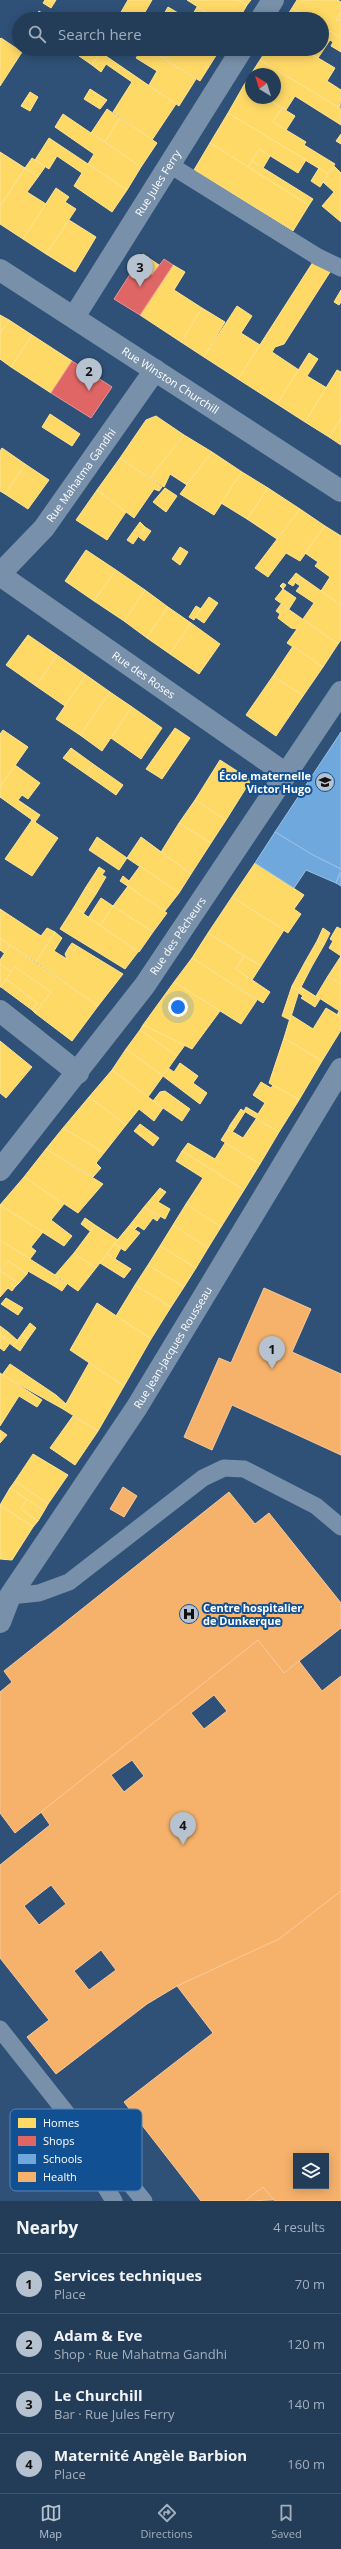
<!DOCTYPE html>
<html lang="en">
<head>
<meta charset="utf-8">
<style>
	:root { --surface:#233d59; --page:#2f4862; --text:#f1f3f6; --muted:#a3aeba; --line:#40566f; --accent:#b6c2cf }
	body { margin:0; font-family:"Open Sans",sans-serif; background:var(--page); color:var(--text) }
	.controls { position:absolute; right:12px; bottom:12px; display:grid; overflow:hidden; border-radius:0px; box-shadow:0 2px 10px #0003 }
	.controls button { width:36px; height:36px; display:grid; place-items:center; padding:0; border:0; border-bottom:1px solid var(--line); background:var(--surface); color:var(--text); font:20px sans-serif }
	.compass { position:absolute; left:245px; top:68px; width:36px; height:36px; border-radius:50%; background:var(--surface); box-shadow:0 2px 10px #0003; rotate:322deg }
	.you { position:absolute; left:178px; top:1007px; width:14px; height:14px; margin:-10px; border:3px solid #fff; border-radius:50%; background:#1a73e8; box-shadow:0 0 0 6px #1a73e833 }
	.badge { display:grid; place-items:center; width:26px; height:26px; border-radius:50%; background:var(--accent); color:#111; font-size:13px; font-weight:700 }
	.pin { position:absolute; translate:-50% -33px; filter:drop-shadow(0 1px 2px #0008) }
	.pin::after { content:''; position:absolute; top:21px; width:14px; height:12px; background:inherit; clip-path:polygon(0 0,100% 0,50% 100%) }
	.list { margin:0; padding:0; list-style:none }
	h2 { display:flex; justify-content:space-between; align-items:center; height:52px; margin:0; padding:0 16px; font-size:17px }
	h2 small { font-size:13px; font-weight:400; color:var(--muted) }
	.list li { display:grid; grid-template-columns:26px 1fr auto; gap:12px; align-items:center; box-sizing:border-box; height:60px; padding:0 16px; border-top:1px solid var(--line) }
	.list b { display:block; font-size:15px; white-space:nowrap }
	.list p { margin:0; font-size:13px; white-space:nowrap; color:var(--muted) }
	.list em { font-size:13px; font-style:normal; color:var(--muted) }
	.icon { flex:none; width:22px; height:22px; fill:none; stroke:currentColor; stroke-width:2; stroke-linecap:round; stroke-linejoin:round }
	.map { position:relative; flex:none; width:341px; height:2201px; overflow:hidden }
	.search { position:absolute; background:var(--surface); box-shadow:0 2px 10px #0003; left:12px; right:12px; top:12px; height:44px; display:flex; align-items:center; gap:10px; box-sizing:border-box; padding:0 14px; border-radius:22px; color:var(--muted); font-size:15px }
	.sheet { height:292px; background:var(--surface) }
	nav { display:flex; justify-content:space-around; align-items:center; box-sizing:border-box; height:56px; border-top:1px solid var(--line); background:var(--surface); font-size:11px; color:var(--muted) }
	nav a { display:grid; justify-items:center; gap:2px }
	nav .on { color:var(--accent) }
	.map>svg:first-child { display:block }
	.homes { fill:#ffd966; stroke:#ffe494 }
	.shops { fill:#e06666; stroke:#e99494 }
	.schools { fill:#6fa8dc; stroke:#9ac2e6 }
	.health { fill:#f6b26b; stroke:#f9c997; fill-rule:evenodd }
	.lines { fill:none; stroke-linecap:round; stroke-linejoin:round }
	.service { stroke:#7890a9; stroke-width:17 }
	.minor { stroke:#7890a9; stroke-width:22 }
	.labels { text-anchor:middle; stroke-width:4; stroke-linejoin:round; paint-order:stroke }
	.street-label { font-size:11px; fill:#fff; stroke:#125094 }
	.poi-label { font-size:11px; font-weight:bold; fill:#fff; stroke:#125094; text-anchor:end }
	.key { fill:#125094; stroke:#5984b4; stroke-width:1 }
	.key-label { font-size:11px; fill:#fff }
</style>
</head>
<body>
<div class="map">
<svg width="341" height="2201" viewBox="0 0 341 2201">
	<rect width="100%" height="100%" fill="#2f5177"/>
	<!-- homes -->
	<g class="homes">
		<path d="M45,0h11l-5,8 -8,-5z"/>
		<path d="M128,0h24l-11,19h-24z"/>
		<path d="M187,0h51l9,5 -8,14h-22z"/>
		<path d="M238,0h13l-4,5z"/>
		<path d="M297,0h41l3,2v10l-5,8h5v18l-19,-12v-7h-11l-19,-11z"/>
		<path d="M168,7l17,10 1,2h-25z"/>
		<path d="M197,7l20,12h-27z"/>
		<path d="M292,8l19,11h-26z"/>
		<path d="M39,11l11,8h-17z"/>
		<path d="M341,12v8h-5z"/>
		<path d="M322,26l19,12v14l-10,-6 2,-4 -3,-2 -12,18 -15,-9h19z"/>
		<path d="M1,38l21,14 -22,34v-47z"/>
		<path d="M84,49h11l5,3 -8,13 -13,-9z"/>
		<path d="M142,49h6l48,30 -17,27 -30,-21 8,-14 -21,-13z"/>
		<path d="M148,49h23l-6,10z"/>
		<path d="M171,49h37l9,5 -17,27 -35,-22z"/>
		<path d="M208,49h12l-3,5z"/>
		<path d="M267,49h36l32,19 -8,13 14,9 -1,18 -80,-48z"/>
		<path d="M100,52l76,52 -24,36 -39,-28 19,-30 -26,-18 -5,8 -9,-7z"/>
		<path d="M260,60l81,49v16l-46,-29 -9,14 -20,-12h9v-24h-24z"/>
		<path d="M251,75v14l-7,-4z"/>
		<path d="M244,85l7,4v9h15l16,10 -9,14 33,20 -2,3 31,19 -7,10 -100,-61z"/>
		<path d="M90,89l17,11 -7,9 -16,-10z"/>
		<path d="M30,92l8,5 -8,14 -9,-5z"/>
		<path d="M282,108l13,8 -9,14 -13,-8z"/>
		<path d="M107,109l13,9 -15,24 -14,-9z"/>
		<path d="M228,113l78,47 -8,13 -39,-24 -11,18 -38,-24z"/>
		<path d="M63,114l78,53 -14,23 -39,-26 6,-10 -39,-27z"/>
		<path d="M120,118l37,25 -16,24 -36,-25z"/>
		<path d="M341,134v10l-5,-3z"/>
		<path d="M49,138l78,52 -15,22 -38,-26 8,-13 -25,-17 -8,13 -14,-9z"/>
		<path d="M210,143l99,62 -16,26 -99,-61z"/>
		<path d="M259,149l11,7 -7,12 -11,-7z"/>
		<path d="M0,152l25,16 -25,39z"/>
		<path d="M32,158l13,9 -7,10 -13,-9z"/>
		<path d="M252,161l61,38 -4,6 -61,-38z"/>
		<path d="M334,166l7,7v49l-19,-16 12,-14 -11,-10z"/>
		<path d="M25,168l13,9 -11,15 19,12 -23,35 -23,-15v-17z"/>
		<path d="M319,168l9,6 -8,13 -9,-6z"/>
		<path d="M56,188l13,9 -4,5 11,7 -30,45 -23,-15z"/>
		<path d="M69,220l27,17 -21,35 -29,-18z"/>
		<path d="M143,254l16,11 -7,10 -16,-10z"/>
		<path d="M313,262l17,10 -46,72 -9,3 -3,5 27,18 -22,34 -39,-25z"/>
		<path d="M173,265l12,7 -11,18 28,18 -21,34 -41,-27z"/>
		<path d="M341,290v12l-2,3 -5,-3z"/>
		<path d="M237,306l15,10 -11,17 19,12 -22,34 -34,-22z"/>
		<path d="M202,308l23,14 -21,35 -23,-15z"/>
		<path d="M0,315l9,5 -9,13z"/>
		<path d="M9,320l23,15 -21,32 -11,-8v-26z"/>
		<path d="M32,335l40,26 -21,32 -40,-26z"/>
		<path d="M309,353l9,6 -11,17 20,12 -22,34 -28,-18z"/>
		<path d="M337,370l4,2v46l-12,19 -24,-15z"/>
		<path d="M50,414l30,20 -8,12 -30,-19z"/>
		<path d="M156,416l28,19 -34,43 -30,-20 26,-38z"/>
		<path d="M341,418v27l-12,-8z"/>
		<path d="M184,435l28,17 -25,33 -17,-11 -6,13 -14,-9z"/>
		<path d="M2,448l23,16 -20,30 -5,-3v-40z"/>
		<path d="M212,452l30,20 -28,43 -34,-21z"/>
		<path d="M120,458l42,29 -3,4 -5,-2 -20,29 -37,-28z"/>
		<path d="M25,464l24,16 -21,29 -23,-15z"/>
		<path d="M242,472l26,16 -21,31 -26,-16z"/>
		<path d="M165,488l12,8 -11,16 -13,-10z"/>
		<path d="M268,488l32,21 -23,30 -30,-20z"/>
		<path d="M97,490l29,22 -19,28 -31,-20z"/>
		<path d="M300,509l25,17 -25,35 -14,-8 -18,24 -13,-9z"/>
		<path d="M140,522l5,5 -12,17 -6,-4z"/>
		<path d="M325,526l16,10v69l-20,-14 9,-14 -15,-11 3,-4 -13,-9z"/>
		<path d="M145,527l6,4 -7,10 -5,-4z"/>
		<path d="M180,547l8,5 -8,13 -8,-6z"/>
		<path d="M86,550l30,20 -22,31 -29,-20z"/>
		<path d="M116,570l29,20 -21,31 -30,-20z"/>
		<path d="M296,573l4,3 -7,10 -5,-3z"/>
		<path d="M300,576l41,29v35l-3,4 -35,-25 11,-16 -18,-12 4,-5 -4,-3z"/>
		<path d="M283,583l3,2 -3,4 -3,-3z"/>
		<path d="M283,589l13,9 -7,11 -14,-10z"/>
		<path d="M145,590l23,17 -21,31 -23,-17z"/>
		<path d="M209,597l9,6 -14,20 -9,-6z"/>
		<path d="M281,604l57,40 -15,23 -36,-24 10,-14 -6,-1 -13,-10 2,-4 -4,-3z"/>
		<path d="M196,606l5,3 -7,11 -5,-3z"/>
		<path d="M168,607l23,16 -21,31 -23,-16z"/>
		<path d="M191,623l29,21 -21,30 -29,-20z"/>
		<path d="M28,635l29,20 -21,31 -30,-21z"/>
		<path d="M293,646l30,21 -20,29 -30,-20z"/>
		<path d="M57,655l29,20 -21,31 -29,-20z"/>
		<path d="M86,675l24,17 -30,43 -24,-16z"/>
		<path d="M273,676l30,20 -27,40 -30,-21z"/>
		<path d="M110,692l22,15 -30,44 -22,-16z"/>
		<path d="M132,707l30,21 -21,31 -30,-21z"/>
		<path d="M175,728l15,10 -28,41 -16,-10z"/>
		<path d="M3,730l25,17 -28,40v-53z"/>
		<path d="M71,748l22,16 -7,10 -23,-16z"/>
		<path d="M220,760l31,20 -25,40 -31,-20z"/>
		<path d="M93,764l30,21 -7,10 -30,-21z"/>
		<path d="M15,765l25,18 -12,16 -6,-4 -4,5 22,15 -5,7 -35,-25v-10z"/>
		<path d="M195,800l31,20 -15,23 -32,-20z"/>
		<path d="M32,820l26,18 -26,38 -27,-17z"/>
		<path d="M179,823l32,20 -20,31 -30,-22z"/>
		<path d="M97,837l30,21 -8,12 -30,-20z"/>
		<path d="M141,837l50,37 -12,19 -52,-35z"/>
		<path d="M255,863l49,32 -10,14 7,5 -13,19 -56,-36z"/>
		<path d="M140,866l39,27 -14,18 -45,-30 3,-5 6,5z"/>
		<path d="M99,867l6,4 -3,4 4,2 -10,17 -10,-7z"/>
		<path d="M128,886l39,27 -14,19 -40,-26z"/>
		<path d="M86,887l10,7 -13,20 -9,-7z"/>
		<path d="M232,897l52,33 -23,36 -53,-33z"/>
		<path d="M101,898l12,8 -13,20 -12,-8z"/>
		<path d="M113,906l40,26 -14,20 -39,-26z"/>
		<path d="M74,907l64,45 -13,17 -65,-40z"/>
		<path d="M0,909l41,27 6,-8 8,4 -19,30 -36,-24z"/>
		<path d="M337,927l4,2v27l-12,-8 4,-7 -3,-2z"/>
		<path d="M323,928l7,5 -6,12 -7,-4z"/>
		<path d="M55,932l7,6 -8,13 13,8 -2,-5 4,-7 5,4 3,-5 46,28 -25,32 -62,-44z"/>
		<path d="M208,933l36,23 -8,13 34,23 -7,11 -71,-45z"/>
		<path d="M0,938l10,7 -6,8 -4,-3z"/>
		<path d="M317,941l7,4 -12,21 -7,-4z"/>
		<path d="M72,943l5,3 -3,5 -5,-4z"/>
		<path d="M10,945l88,61 -26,35 -37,-28 16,-21 -36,-25 -4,5 -11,-8v-4z"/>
		<path d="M244,956l17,10 -9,14 -16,-11z"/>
		<path d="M341,956v28l-13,-8z"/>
		<path d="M192,958l65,42 -16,24 -67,-42z"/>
		<path d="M305,962l7,4 -13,25 -7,-5z"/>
		<path d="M0,964l11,8 -10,15h-1z"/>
		<path d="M15,967l36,25 -16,21 -3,-3 5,-7 -31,-24z"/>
		<path d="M328,976l13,8v28l-25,-16z"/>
		<path d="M6,979l31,24 -5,7 -31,-23z"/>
		<path d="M174,982l46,29 -28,38 -49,-24z"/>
		<path d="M292,986l7,5 -9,29 -8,-4z"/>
		<path d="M301,987l19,12 -5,8 -14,-9 2,-2 -4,-3z"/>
		<path d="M326,1008l15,9v13l-19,31 -38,-23 7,-23 22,14z"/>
		<path d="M339,1011l2,1v5l-4,-2z"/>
		<path d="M143,1025l42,20 -8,11 -37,-26z"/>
		<path d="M140,1030l37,26 -14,20 -37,-27z"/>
		<path d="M284,1038l38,23 -23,39 -30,-17z"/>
		<path d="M0,1041l32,26 -26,31 -6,-5z"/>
		<path d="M126,1049l37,27 -15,21 -36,-27z"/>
		<path d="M180,1063l18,13 -5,7 14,10 -7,11 -37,-28 5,-8 6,4z"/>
		<path d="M112,1070l51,38 -9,13 -15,-12 -13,16 -37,-28z"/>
		<path d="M261,1082l10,6 2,-3 26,15 -20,32 -35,-21 2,-4 12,7 7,-11 -12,-8z"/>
		<path d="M165,1091l25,18 -8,12 -29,-20 7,-9z"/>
		<path d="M89,1097l37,28 -22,28 -41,-25z"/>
		<path d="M241,1109l4,3 -10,16 -5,-3z"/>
		<path d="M256,1119l23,13 -19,32 -39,-24 7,-11 15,9z"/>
		<path d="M140,1124l19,14 -6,8 -19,-15z"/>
		<path d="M230,1125l5,3 -3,4 -4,-3z"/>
		<path d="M63,1128l41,25 -8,10 5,5 -8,9 -47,-28z"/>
		<path d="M188,1143l27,16 10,-16 35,21 -16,26 -62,-39z"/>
		<path d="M46,1149l57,35 -25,29 -54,-36z"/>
		<path d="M182,1151l62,39 -23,37 -35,-23 17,-26 -27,-17z"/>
		<path d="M24,1177l40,27 -13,16 21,16 -8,10 -64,-41z"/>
		<path d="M160,1188l6,4 -8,10 12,7 -5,10 -21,-12z"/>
		<path d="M186,1204l35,23 -13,21 -35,-23z"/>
		<path d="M0,1205l43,27 -12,15 5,4 -6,8 -30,-19z"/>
		<path d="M144,1207l16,10 -3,4 -4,-3 -9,12 -6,-4 -4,4 -5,-4z"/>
		<path d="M85,1218l10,7 -5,6 -9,-7z"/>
		<path d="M95,1225l23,15 -22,28 -22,-15z"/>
		<path d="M173,1225l35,23 -12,20 -36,-22z"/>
		<path d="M129,1226l11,7 -15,18 -11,-7z"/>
		<path d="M0,1240l55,35 4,4 -5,7 -26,-15 -1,3 -19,-13 -8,9z"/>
		<path d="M114,1244l7,4 -6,11 -8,-5z"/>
		<path d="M160,1246l36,22 -12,19 -36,-22z"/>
		<path d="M74,1253l22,15 -18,23 -23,-16z"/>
		<path d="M107,1254l24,15 -7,9 -24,-15z"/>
		<path d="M8,1261l19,13 -8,9 -19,-12z"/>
		<path d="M148,1265l36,22 -13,20 -36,-22z"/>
		<path d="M0,1271l14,9 -3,4 4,3 -3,4 -4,-3 -8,9z"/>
		<path d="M59,1279l8,5 -5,7 -8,-5z"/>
		<path d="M14,1280l5,3 -4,4 -4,-3z"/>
		<path d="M135,1285l36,22 -20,32 -35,-23z"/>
		<path d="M6,1298l17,10 -5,7 -17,-11z"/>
		<path d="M97,1303l54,36 -27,47 -54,-36z"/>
		<path d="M30,1323l6,5 -8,11 -6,-5z"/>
		<path d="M0,1326l8,6 -5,6 -3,-3z"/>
		<path d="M8,1332l9,8 -4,6 -10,-8z"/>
		<path d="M22,1334l6,5 -8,12 -7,-5z"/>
		<path d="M0,1335l10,8 -6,8 -4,-3z"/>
		<path d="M89,1363l35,23 -26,45 -35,-22z"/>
		<path d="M10,1364l46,31 10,9 -3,5 -61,-34z"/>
		<path d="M0,1373l42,27 -5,7 -18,-11 -19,30z"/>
		<path d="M73,1416l25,15 -23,34 -25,-17z"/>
		<path d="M0,1430l7,5 -7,8z"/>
		<path d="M33,1454l35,21 -20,29 -33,-23z"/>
		<path d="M15,1481l33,23 -4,7 -34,-23z"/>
		<path d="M10,1488l17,11 -6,10 17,12 -5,6 -33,-22z"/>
		<path d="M27,1499l17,12 -6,10 -17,-12z"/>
		<path d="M0,1505l33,22 -21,33 -12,-1z"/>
	</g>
	<!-- shops -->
	<g class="shops">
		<path d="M164,259l9,6 -33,50 -26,-16 22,-34 16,10z"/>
		<path d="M72,361l40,26 -21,31 -40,-25z"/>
	</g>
	<!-- schools -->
	<g class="schools">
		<path d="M341,732v137l-28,-14 -38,-23z"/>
		<path d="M275,832l38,23 28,14 -5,14 -30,-13 -12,18 -39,-25z"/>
		<path d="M341,872v14l-5,-3z"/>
	</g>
	<!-- health -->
	<g class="health">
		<path d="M264,1288l47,21 -19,43 49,22v81l-109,-50 -20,45 -28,-13 35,-79 12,5z"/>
		<path d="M123,1487l14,9 -13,21 -14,-8z"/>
		<path d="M229,1492l26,32 14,-11 72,90v25l-57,45 -26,-33 -243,193 -15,-20v-121l12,-10 -8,-11z"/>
		<path d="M258,1640l26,33 15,-12 23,30 19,-15v215l-62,48 -102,47 -30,18 -91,70 -29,-37 22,-17 -49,-62v-93l50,-40 -9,-13zM214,1695l13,16 -23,18 -13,-16zM132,1760l12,16 -20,16 -13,-17zM51,1885l15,19 -27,21 -15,-19zM101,1950l15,20 -27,20 -15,-19z"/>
		<path d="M341,1891v310h-66l-12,-14 -18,14h-44l-77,-99 89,-69 -36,-47 102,-47zM296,2156h30v30h-30z"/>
		<path d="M263,2187l11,13 -29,1z"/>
	</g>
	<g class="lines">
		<!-- service -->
		<g class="service">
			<path d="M170,165l148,92 23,11"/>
			<path d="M10,1596l29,-3 30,-11 134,-104 21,-10 20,1 72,37 25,21"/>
			<path d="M0,2029l72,91 33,33 39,48"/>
			<path d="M76,2130l15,33 23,38"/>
		</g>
		<!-- minor -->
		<g class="minor">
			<path d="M261,19l12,-19"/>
			<path id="s1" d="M0,270l341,221"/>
			<path id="s2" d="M74,317l168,-268"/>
			<path id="s3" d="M0,574l44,-46 111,-158"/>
			<path id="s4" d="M0,575l286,199"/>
			<path d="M0,1011l78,62"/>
			<path id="s5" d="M0,1170l145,-185 196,-293"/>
			<path id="s6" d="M0,1622l10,-26 127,-189 204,-338"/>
		</g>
	</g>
	<!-- icons -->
	<defs>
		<g id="school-disc" transform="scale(1)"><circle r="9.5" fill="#b6c2cf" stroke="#125094"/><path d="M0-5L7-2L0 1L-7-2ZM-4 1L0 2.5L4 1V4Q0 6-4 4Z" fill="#111"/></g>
		<g id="hospital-disc" transform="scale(1)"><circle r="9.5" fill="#b6c2cf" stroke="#125094"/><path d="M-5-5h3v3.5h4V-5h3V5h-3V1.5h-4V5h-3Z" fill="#111"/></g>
	</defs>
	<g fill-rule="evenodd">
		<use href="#school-disc" x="325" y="782"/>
		<use href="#hospital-disc" x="189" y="1614"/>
	</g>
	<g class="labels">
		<!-- street labels -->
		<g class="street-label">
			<text dy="4" stroke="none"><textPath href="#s2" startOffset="158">Rue Jules Ferry</textPath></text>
			<text dy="4" stroke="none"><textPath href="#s1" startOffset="203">Rue Winston Churchill</textPath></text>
			<text dy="4" stroke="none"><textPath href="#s3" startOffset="128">Rue Mahatma Gandhi</textPath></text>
			<text dy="4" stroke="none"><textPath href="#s4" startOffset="175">Rue des Roses</textPath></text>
			<text dy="4" stroke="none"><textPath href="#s5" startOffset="294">Rue des Pêcheurs</textPath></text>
			<text dy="4" stroke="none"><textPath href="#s6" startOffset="325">Rue Jean-Jacques Rousseau</textPath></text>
		</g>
		<!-- poi labels -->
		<g class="poi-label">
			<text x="311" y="780">École maternelle<tspan x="311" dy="13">Victor Hugo</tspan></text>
			<text x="203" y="1612" text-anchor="start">Centre hospitalier<tspan x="203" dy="13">de Dunkerque</tspan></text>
		</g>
	</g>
	<!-- legend -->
	<rect x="10" y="2109" width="132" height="82" rx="6" class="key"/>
	<rect x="18" y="2118" width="18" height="10" fill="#ffd966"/>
	<rect x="18" y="2136" width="18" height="10" fill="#e06666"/>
	<rect x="18" y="2154" width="18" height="10" fill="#6fa8dc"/>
	<rect x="18" y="2172" width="18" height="10" fill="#f6b26b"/>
	<g class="key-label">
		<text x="43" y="2127">Homes</text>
		<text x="43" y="2145">Shops</text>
		<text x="43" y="2163">Schools</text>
		<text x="43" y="2181">Health</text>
	</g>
</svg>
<div class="controls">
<button><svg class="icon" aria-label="layers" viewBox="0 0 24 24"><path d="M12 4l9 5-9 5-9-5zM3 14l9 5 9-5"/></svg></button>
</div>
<svg class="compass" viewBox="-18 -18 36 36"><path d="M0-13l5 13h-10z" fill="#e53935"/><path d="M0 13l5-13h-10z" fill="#a3aeba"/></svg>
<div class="you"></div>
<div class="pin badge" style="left:272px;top:1369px">1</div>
<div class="pin badge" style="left:89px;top:391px">2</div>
<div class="pin badge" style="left:140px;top:287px">3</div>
<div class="pin badge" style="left:183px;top:1845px">4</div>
<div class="search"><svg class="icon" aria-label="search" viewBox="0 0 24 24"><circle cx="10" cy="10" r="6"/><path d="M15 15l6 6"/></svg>Search here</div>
</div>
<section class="sheet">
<h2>Nearby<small>4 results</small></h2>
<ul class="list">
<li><span class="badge">1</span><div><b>Services techniques</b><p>Place</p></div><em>70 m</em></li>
<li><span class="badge">2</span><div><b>Adam &amp; Eve</b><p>Shop · Rue Mahatma Gandhi</p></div><em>120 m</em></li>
<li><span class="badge">3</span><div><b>Le Churchill</b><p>Bar · Rue Jules Ferry</p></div><em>140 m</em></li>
<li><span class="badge">4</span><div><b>Maternité Angèle Barbion</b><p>Place</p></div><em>160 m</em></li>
</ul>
</section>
<nav>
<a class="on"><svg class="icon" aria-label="map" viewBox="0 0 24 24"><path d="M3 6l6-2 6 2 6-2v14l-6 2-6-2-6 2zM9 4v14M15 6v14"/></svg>Map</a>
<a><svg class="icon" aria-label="directions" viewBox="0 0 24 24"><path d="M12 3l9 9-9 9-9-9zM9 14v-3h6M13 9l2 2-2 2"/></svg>Directions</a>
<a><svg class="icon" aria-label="saved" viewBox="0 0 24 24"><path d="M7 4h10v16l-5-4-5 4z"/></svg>Saved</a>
</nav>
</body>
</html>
